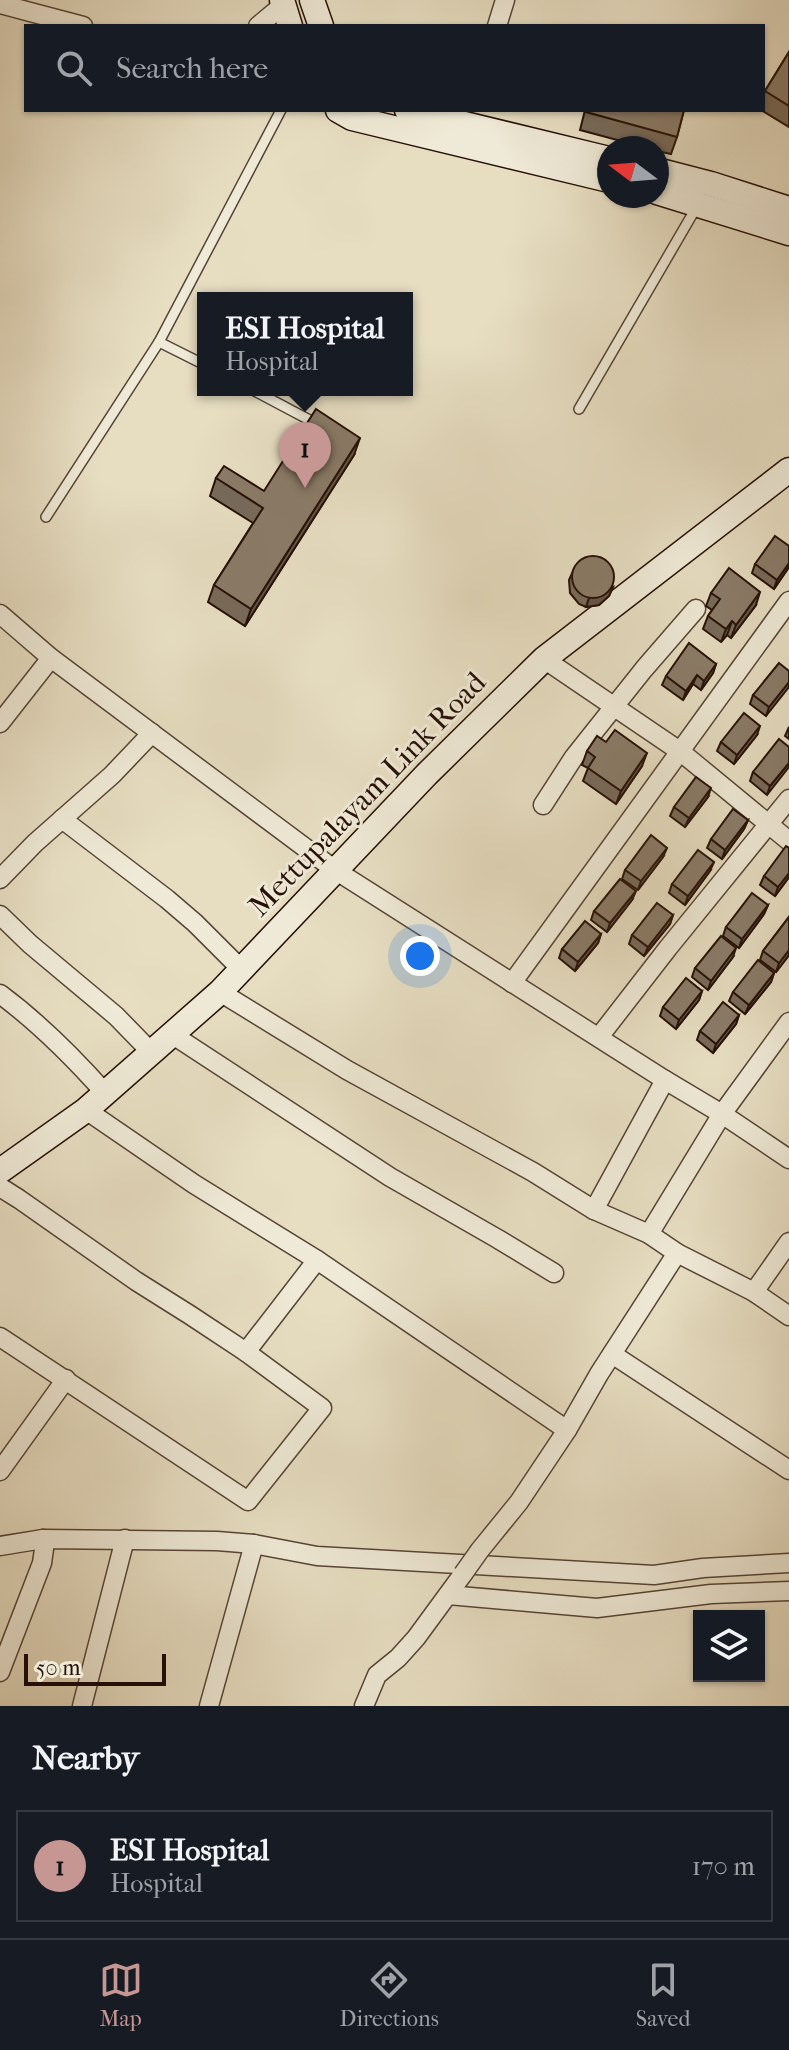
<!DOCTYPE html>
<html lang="en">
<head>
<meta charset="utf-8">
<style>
	:root { --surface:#171b24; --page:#242831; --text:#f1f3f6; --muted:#9ea1a6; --line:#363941; --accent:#c59692 }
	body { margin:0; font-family:"IM FELL French Canon",serif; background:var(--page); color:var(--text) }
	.controls { position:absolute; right:24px; bottom:24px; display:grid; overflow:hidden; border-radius:0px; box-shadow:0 2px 6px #0004 }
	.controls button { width:72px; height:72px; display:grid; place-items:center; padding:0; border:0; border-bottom:2px solid var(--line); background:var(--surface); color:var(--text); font:40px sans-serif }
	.compass { position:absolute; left:597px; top:136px; width:72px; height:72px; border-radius:50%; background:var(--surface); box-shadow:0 2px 6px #0004; rotate:286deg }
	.scale { position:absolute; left:24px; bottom:20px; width:142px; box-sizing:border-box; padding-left:8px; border:4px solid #261007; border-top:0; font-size:22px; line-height:28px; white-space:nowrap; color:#261007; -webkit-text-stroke:6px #efead7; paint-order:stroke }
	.you { position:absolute; left:420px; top:956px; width:28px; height:28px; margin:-20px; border:6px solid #fff; border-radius:50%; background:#1a73e8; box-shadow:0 0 0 12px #1a73e833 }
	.badge { display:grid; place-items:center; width:52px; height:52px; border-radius:50%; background:var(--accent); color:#111; font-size:26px; font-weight:700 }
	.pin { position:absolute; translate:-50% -66px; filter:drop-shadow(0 2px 4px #0008) }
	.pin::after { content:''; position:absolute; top:42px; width:28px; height:24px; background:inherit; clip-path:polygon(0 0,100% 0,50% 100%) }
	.popup { position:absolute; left:197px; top:292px; width:216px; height:104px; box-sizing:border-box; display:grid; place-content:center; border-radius:0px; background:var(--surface); filter:drop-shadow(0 2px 6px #0005); font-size:26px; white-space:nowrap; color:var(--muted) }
	.popup b { font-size:30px; color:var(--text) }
	.popup::after { content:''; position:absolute; left:50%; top:100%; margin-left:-16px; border:16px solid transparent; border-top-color:var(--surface) }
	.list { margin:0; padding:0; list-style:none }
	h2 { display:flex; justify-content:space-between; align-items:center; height:104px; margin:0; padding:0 32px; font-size:34px }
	h2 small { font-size:26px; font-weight:400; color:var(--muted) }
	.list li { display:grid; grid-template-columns:52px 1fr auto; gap:24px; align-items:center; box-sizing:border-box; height:112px; margin:0 16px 16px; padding:0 16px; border:2px solid var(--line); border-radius:0px }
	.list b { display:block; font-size:30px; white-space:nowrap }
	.list p { margin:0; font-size:26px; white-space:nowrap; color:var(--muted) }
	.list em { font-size:26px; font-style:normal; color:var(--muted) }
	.icon { flex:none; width:44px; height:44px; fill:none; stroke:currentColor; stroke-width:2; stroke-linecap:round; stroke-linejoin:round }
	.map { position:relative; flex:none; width:789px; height:1706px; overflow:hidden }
	.search { position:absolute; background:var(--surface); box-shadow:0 2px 6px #0004; left:24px; right:24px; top:24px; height:88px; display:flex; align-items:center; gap:20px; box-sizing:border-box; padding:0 28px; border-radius:0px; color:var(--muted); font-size:30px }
	.sheet { height:232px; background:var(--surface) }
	nav { display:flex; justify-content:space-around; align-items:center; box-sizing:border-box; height:112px; border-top:2px solid var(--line); background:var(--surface); font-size:22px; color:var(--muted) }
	nav a { display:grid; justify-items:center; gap:4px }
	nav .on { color:var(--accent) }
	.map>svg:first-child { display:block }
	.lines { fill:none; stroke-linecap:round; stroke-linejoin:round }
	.lane-casing { stroke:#564436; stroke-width:12 }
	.street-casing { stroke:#564436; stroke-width:21 }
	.secondary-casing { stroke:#261007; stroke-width:27 }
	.lane { stroke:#efead7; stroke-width:9 }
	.street { stroke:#efead7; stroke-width:18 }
	.secondary { stroke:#efead7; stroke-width:24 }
	.street-bridge-casing { stroke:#564436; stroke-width:21; stroke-linecap:butt }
	.street-bridge { stroke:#efead7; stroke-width:18 }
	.wall { fill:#776a59; stroke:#261007; stroke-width:2 }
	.shaded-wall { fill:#615649; stroke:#261007; stroke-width:2 }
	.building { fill:#8a7b68; stroke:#261007; stroke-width:2 }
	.labels { text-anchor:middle; stroke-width:6; stroke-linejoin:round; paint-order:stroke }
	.street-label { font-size:30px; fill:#261007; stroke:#efead7 }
</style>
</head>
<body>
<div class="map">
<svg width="789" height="1706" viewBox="0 0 789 1706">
	<rect width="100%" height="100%" fill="#e7dec2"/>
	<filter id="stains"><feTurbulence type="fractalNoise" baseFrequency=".0025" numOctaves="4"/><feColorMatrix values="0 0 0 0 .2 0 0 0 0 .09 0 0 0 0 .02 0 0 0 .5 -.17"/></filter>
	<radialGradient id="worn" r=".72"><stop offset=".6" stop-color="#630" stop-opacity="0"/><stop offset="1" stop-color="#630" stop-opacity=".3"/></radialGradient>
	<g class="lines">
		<!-- lane casing -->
		<g class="lane-casing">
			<g id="lane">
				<path d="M159,342l44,22"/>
				<path d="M253,390l64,34"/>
				<path d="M579,409l117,-201"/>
				<path d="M46,517l113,-175 122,-232"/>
			</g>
		</g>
		<!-- street casing -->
		<g class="street-casing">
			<g id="street">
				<path d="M0,4l83,22"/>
				<path d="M258,26l25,-21"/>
				<path d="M497,26l8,-26"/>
				<path d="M0,614l51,44 284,212 330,210 57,34 67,45"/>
				<path d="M544,659l137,93 108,89"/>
				<path d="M0,723l51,-65"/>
				<path d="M543,805l31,-48 70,-88 52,-60"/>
				<path d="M62,819l105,80 28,24 47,47"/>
				<path d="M0,879l35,-36 77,-68 40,-42"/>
				<path d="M0,915l30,29 86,72 36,37"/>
				<path d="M512,983l277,-382"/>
				<path d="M220,992l127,78 186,102 61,38 55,24 28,19 77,39 35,24"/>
				<path d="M0,994c39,29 73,63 105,99"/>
				<path d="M173,1035l217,142 108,62 56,34"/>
				<path d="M599,1037l69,-89 121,-149"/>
				<path d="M86,1110l108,74 123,76 250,170"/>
				<path d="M0,1187l19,12 117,82 54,34 56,37 76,56 -74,93 -248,-164"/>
				<path d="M594,1210l71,-130"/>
				<path d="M649,1234l73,-120 67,-92"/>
				<path d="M754,1292l35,-50"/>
				<path d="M246,1352l71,-92"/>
				<path d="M612,1354l177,116"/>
				<path d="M0,1471l66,-92"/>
				<path d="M0,1546l43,-7 174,2 37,3 63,12 337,19 49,-7 86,-5"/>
				<path d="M480,1550l39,-48 48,-72 32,-56 78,-121"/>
				<path d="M448,1595l149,13 114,-14 78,-3"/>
				<path d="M0,1672l42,-109 2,-14 -1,-10"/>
				<path d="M82,1706l43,-167"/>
				<path d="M209,1706l45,-162"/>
				<path d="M364,1706l13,-31 21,-17 18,-20 47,-64"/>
			</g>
		</g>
		<!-- secondary casing -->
		<g class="secondary-casing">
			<g id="secondary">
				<path d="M282,0l8,26"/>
				<path d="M312,0l9,26"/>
				<path d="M338,110l14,8 257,62"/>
				<path d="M407,110l202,49"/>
				<path d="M657,170l54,14 78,25"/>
				<path d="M657,192l132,41"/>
				<path d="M0,1171l86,-61 134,-118 207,-218 117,-115 245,-189"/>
			</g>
		</g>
		<!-- lane -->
		<use href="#lane" class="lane"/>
		<!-- street -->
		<use href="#street" class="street"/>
		<!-- secondary -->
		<use href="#secondary" class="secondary"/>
		<!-- street-bridge casing -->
		<g class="street-bridge-casing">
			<path id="street-bridge" d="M463,1574l17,-24"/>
		</g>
		<!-- street-bridge -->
		<use href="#street-bridge" class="street-bridge"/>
	</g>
	<!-- wall -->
	<g class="wall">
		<path d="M789,52v75l-28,-17h2v-14l2,-5z"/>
		<path d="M585,110h99l-7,27 -6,17 -14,-3v-3h-10l-67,-18z"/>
		<path d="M354,455l-109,171 -37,-24 6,-17 39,-62 -43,-27 6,-18 48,13z"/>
		<path d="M755,564l34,3 -15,22 -22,-16z"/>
		<path d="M573,571l40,16 -4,9 -10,9 -13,2 -7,-3 -9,-11 -1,-13z"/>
		<path d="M711,593l45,12 -25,33 -4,-3 -6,7 -18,-13 5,-13 4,-6 -6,-4z"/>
		<path d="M716,664l-3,9 -12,17 -8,-6 -10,16 -21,-15 4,-9z"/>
		<path d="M789,671l-23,45 -16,-12 3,-9z"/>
		<path d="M789,727v12l-4,-3z"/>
		<path d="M757,735l-23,29 -17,-13 4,-9z"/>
		<path d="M789,747l-22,48 -17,-14 3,-9z"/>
		<path d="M587,751l55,15 -26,38 -33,-23 5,-13 -6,-3z"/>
		<path d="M708,797l-23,30 -15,-11 4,-9z"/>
		<path d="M748,820l-4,9 -22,30 -15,-11 4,-9z"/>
		<path d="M663,857l-25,33 -16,-11 3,-9z"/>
		<path d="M710,871l-25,34 -16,-12 3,-9z"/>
		<path d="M764,876l25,1 -14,19 -15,-11z"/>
		<path d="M632,900l-25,32 -16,-12 3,-9z"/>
		<path d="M768,905l-4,9 -25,34 -16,-12 3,-9z"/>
		<path d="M673,915l-3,9 -26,32 -15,-12 3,-9z"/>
		<path d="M789,917v38l-13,17 -16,-12 3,-9z"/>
		<path d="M601,934l-3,9 -23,28 -16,-13 3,-9z"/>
		<path d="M733,957l-25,33 -16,-13 3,-9z"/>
		<path d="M774,973l-3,9 -26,32 -16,-13 4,-9z"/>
		<path d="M702,991l-3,9 -23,29 -16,-13 3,-9z"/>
		<path d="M739,1015l-3,9 -23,29 -16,-13 3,-9z"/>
	</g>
	<!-- shaded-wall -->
	<g class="shaded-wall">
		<path d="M360,438l-6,17 -109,171 6,-17z"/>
		<path d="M789,563v4l-15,22 3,-9z"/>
		<path d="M613,587l-4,9 -10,9 -13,2 3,-9z"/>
		<path d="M760,592l-4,13 -25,33 5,-13z"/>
		<path d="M732,621l-5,14 -6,7 5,-13z"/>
		<path d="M716,664l-3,9 -12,17 3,-9z"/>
		<path d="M697,675l-4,9 -10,16 3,-9z"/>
		<path d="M789,682v5l-23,29 3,-9z"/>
		<path d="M760,726l-3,9 -23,29 3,-9z"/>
		<path d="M647,753l-5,13 -26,38 5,-13z"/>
		<path d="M789,763v4l-22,28 3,-9z"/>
		<path d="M711,788l-3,9 -23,30 4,-9z"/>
		<path d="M748,820l-4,9 -22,30 3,-9z"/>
		<path d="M667,848l-4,9 -25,33 3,-9z"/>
		<path d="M714,862l-4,9 -25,34 3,-9z"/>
		<path d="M789,873v4l-14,19 3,-9z"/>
		<path d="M636,891l-4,9 -25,32 3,-9z"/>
		<path d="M768,905l-4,9 -25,34 3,-9z"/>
		<path d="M673,915l-3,9 -26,32 4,-9z"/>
		<path d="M601,934l-3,9 -23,28 3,-9z"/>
		<path d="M736,948l-3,9 -25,33 3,-9z"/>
		<path d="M789,950v5l-13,17 3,-9z"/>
		<path d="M774,973l-3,9 -26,32 4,-9z"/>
		<path d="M702,991l-3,9 -23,29 3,-9z"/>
		<path d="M739,1015l-3,9 -23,29 3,-9z"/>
	</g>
	<!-- building -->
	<g class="building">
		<path d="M789,52v54l-24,-15z"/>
		<path d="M587,110h97l-7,27 -91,-25z"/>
		<path d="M316,409l44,29 -109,171 -37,-24 49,-77 -47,-30 8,-12 40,25z"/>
		<path d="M775,536l14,10v17l-12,17 -22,-16z"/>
		<circle cx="593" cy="577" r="21"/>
		<path d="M729,568l31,24 -24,33 -4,-4 -6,8 -18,-13 12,-17 -9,-6z"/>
		<path d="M689,643l27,21 -12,17 -7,-6 -11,16 -20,-15z"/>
		<path d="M779,663l10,8v11l-20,25 -16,-12z"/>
		<path d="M744,713l16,13 -23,29 -16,-13z"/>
		<path d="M615,730l32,23 -26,38 -33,-23 7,-11 -8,-6 10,-15 9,6z"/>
		<path d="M779,739l10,8v16l-19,23 -17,-14z"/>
		<path d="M696,777l15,11 -22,30 -15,-11z"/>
		<path d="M733,809l15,11 -23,30 -14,-11z"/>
		<path d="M651,835l16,13 -26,33 -16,-11z"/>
		<path d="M786,846l3,2v25l-11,14 -14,-11z"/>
		<path d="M698,850l16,12 -26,34 -16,-12z"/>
		<path d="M620,879l16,12 -26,32 -16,-12z"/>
		<path d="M752,893l16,12 -26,34 -16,-12z"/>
		<path d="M657,903l16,12 -25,32 -16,-12z"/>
		<path d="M789,917v33l-10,13 -16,-12z"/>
		<path d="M585,921l16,13 -23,28 -16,-13z"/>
		<path d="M721,936l15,12 -25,33 -16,-13z"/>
		<path d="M758,960l16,13 -25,32 -16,-13z"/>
		<path d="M686,978l16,13 -23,29 -16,-13z"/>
		<path d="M723,1002l16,13 -23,29 -16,-13z"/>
	</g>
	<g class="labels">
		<!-- street labels -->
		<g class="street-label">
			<text transform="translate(367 794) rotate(-46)" y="10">Mettupalayam Link Road</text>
		</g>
	</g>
	<rect width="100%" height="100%" filter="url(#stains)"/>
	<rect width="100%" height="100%" fill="url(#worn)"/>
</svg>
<div class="controls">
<button><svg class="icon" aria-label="layers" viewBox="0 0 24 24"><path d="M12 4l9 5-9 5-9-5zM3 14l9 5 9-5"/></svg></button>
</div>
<svg class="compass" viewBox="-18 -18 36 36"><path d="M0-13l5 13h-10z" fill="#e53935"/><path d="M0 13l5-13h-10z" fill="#9ea1a6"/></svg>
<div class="scale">50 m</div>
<div class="you"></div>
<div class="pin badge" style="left:305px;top:488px">1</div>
<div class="popup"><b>ESI Hospital</b>Hospital</div>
<div class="search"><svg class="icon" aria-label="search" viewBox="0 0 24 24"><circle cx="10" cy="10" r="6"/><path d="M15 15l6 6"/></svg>Search here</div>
</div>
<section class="sheet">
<h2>Nearby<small></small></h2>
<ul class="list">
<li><span class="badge">1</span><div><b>ESI Hospital</b><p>Hospital</p></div><em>170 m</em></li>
</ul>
</section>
<nav>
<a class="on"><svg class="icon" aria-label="map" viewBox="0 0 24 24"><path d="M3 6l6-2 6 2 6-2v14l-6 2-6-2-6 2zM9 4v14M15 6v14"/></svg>Map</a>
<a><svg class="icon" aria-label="directions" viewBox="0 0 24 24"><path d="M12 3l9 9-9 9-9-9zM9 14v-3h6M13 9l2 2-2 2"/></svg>Directions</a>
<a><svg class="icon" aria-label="saved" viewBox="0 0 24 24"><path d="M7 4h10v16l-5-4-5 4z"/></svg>Saved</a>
</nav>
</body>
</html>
